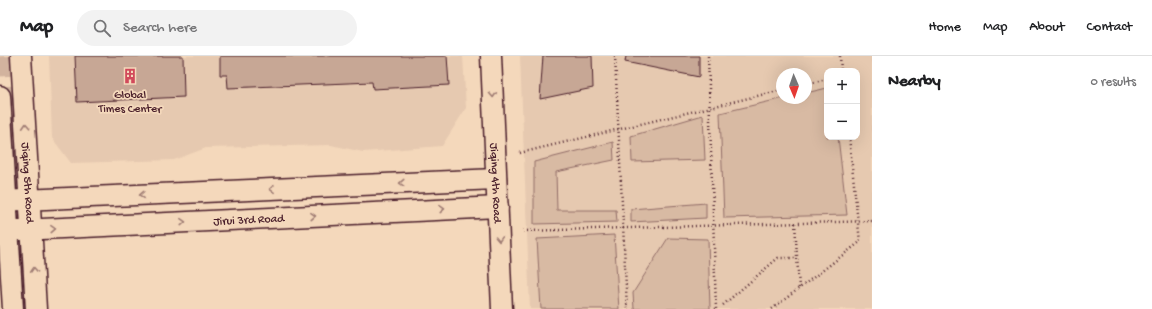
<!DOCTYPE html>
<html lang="en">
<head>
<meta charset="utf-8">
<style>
	:root { --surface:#fff; --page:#f2f2f2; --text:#202124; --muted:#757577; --line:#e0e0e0 }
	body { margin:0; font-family:"Gochi Hand",sans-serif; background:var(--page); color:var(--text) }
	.controls { position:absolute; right:12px; top:12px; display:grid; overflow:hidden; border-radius:8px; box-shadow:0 4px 16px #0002 }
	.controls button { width:36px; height:36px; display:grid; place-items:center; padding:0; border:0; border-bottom:1px solid var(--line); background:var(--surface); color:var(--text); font:20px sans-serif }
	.compass { position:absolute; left:776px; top:12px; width:36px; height:36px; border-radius:50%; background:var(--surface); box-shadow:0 4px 16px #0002; rotate:178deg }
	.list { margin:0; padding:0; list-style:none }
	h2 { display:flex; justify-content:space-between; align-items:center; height:52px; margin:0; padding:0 16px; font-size:17px }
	h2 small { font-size:13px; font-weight:400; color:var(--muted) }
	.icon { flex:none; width:22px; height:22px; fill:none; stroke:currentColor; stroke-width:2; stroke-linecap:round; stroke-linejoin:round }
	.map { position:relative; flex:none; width:872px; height:253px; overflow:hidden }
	header { display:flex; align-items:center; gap:24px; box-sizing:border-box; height:56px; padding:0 20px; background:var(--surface); border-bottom:1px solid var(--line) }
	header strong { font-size:19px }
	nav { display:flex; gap:22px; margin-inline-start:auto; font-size:14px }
	.search { width:280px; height:36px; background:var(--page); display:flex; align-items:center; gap:10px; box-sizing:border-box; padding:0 14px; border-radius:22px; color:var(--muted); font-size:15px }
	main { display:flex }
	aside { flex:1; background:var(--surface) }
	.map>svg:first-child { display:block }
	.built { fill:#e6c9b0; fill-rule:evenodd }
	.green { fill:#d8baa3; stroke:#916c67 }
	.building { fill:#c7a795; stroke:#4a1f2b }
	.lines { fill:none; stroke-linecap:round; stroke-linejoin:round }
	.minor-tunnel { stroke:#d2b39e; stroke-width:20; stroke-dasharray:20 10; stroke-linecap:butt }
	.minor-casing { stroke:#4a1f2b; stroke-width:23 }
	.path { stroke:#4a1f2b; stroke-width:2.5; stroke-dasharray:1 3; stroke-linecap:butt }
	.minor { stroke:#f4d8bb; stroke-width:20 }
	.oneway { stroke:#9f7c73 }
	.labels { text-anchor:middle; stroke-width:3.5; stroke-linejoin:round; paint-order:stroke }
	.poi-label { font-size:12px; fill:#4a1f2b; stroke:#f4d8bb }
	.street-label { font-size:12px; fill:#4a1f2b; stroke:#f4d8bb }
</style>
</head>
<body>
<header>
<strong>Map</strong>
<div class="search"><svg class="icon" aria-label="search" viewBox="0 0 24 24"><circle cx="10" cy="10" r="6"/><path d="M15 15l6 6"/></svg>Search here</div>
<nav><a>Home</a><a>Map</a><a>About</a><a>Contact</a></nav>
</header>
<main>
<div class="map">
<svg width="872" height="253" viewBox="0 0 872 253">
	<rect width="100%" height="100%" fill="#f4d8bb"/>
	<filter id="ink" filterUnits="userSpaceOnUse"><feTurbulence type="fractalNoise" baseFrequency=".025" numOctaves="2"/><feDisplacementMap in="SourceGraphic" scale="8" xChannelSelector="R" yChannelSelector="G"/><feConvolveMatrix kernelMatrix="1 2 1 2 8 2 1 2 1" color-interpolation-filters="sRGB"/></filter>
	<g filter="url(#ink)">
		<!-- built -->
		<g class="built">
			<path d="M49,0h414l3,52 -24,38 -79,6 -32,-7 -125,3 -32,12 -103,3 -19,-25z"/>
			<path d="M520,0h352v253h-342zM827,15h30v66h-30zM782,18h24v24h-24z"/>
		</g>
		<!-- green -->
		<g class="green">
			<path d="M827,32v49h11l9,78 -123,3 -4,-105 64,-15h22v-5z"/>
			<path d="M703,59l2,45 -73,2 -1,-26z"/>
			<path d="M613,86l1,18 -58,12 1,38h59l1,12 -83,2v-62z"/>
			<path d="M706,147v15l-75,4v-13z"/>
			<path d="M614,179l5,74h-78l-4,-70z"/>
			<path d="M668,182l40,1 2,70h-76l-1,-16z"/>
		</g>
		<!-- building -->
		<g class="building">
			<path d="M75,0h108l1,41 -107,5z"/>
			<path d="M220,0h227l2,29 -76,4 -1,-7 -144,6 -1,-13h-7z"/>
			<path d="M543,0h49l1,32 -53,11z"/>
			<path d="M626,0h73v21l-74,-15z"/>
		</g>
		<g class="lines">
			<!-- minor-tunnel -->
			<path class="minor-tunnel" d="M9,0l15,253"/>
			<!-- minor casing -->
			<g class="minor-casing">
				<g id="minor">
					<path id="s1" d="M21,0l15,253"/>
					<path id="s2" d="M491,0l11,253"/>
					<path d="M0,40l13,213"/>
					<path d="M0,145l496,-22"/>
					<path id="s3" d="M0,175l498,-24"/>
				</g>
			</g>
			<!-- path -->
			<g class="path">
				<path d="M615,0l12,253"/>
				<path d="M708,0l8,253"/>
				<path d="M840,0l1,15"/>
				<path d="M806,28l21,-5"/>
				<path d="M520,97l262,-63"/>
				<path d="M795,167l4,65"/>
				<path d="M523,175l349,-10"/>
				<path d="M723,249l55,-47h19"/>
				<path d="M772,253l88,-67 -11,-105"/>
			</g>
			<!-- minor -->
			<use href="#minor" class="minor"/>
		</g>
		<!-- one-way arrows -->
		<defs><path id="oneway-chevron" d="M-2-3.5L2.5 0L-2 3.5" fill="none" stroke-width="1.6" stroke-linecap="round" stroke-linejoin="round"/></defs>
		<g class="oneway">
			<use href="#oneway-chevron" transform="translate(493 39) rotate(87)"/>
			<use href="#oneway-chevron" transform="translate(26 70) rotate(-93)"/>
			<use href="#oneway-chevron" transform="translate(402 127) rotate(177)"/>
			<use href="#oneway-chevron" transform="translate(272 133) rotate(177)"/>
			<use href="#oneway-chevron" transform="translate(142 139) rotate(177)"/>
			<use href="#oneway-chevron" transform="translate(442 153) rotate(-3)"/>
			<use href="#oneway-chevron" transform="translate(313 160) rotate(-3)"/>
			<use href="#oneway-chevron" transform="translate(183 166) rotate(-3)"/>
			<use href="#oneway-chevron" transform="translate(53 173) rotate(-3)"/>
			<use href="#oneway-chevron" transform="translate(499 183) rotate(88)"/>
			<use href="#oneway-chevron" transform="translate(34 214) rotate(-93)"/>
		</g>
	</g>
	<!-- icons -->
	<defs>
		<g id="building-bare" transform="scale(1.2)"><path d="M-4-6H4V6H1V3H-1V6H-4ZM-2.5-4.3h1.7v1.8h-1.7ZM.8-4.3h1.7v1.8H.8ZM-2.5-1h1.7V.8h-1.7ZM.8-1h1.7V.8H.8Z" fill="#d1495b" stroke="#f4d8bb" stroke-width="2.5" paint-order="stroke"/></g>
	</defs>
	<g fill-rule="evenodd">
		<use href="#building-bare" x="130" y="20"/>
	</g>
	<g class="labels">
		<!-- poi labels -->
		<g class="poi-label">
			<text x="130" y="42">Global<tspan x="130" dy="14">Times Center</tspan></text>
		</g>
		<!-- street labels -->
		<g class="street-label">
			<text dy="4" stroke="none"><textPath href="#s1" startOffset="127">Jiqing 5th Road</textPath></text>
			<text dy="4" stroke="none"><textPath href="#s2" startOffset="127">Jiqing 4th Road</textPath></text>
			<text dy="4" stroke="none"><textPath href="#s3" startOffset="249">Jirui 3rd Road</textPath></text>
		</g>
	</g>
</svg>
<div class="controls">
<button>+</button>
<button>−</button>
</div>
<svg class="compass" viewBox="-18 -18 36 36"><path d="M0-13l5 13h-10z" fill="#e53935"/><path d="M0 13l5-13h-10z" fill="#757577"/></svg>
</div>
<aside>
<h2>Nearby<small>0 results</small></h2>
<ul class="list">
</ul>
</aside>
</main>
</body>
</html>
